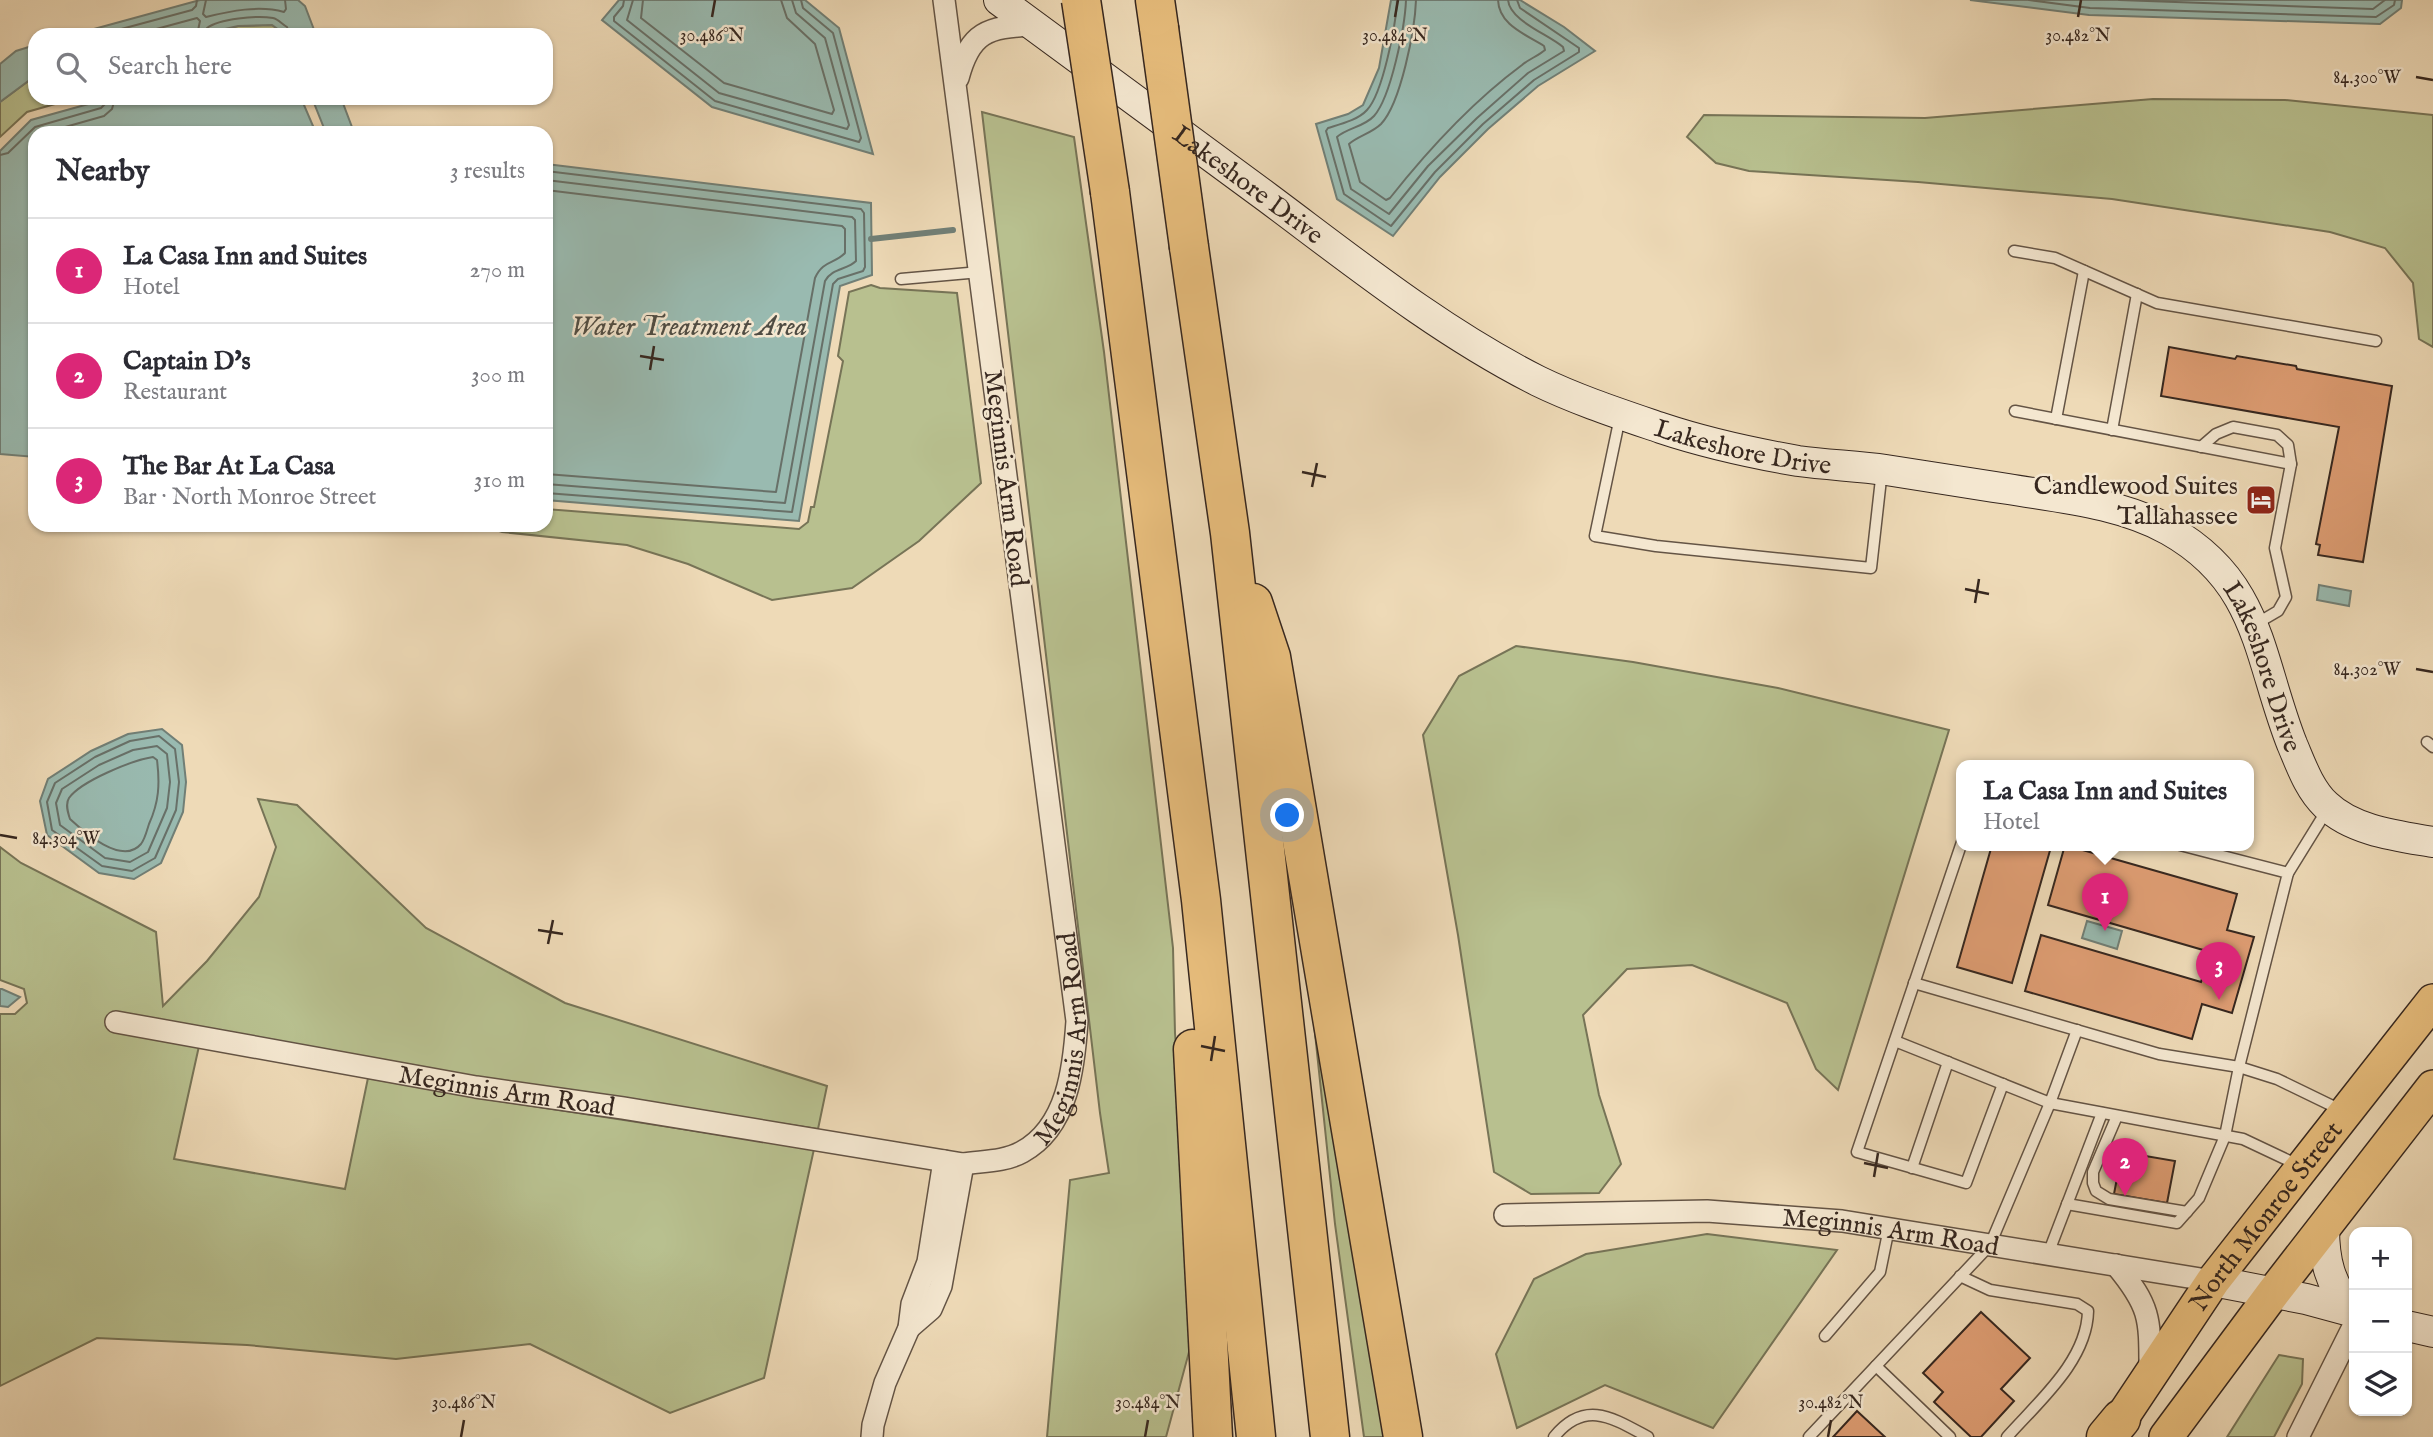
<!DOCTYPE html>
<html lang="en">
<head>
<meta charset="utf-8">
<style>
	:root { --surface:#fff; --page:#f2f2f3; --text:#2b2b33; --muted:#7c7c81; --line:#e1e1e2; --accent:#db2777 }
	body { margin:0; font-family:"IM FELL English",serif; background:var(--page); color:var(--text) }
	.controls { position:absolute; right:21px; bottom:21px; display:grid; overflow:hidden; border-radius:14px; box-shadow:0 2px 5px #0004 }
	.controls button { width:63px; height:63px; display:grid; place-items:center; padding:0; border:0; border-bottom:2px solid var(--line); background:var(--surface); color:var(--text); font:35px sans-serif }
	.you { position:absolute; left:1288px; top:816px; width:24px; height:24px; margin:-18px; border:5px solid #fff; border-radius:50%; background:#1a73e8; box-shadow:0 0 0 10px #1a73e833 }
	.badge { display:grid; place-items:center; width:46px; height:46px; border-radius:50%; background:var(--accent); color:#fff; font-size:23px; font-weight:700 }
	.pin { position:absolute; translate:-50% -58px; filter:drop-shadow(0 2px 4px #0008) }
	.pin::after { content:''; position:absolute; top:37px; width:24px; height:21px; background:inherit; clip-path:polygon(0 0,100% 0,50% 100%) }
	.popup { position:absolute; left:1956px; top:760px; width:298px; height:91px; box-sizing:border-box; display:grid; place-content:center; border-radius:14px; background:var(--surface); filter:drop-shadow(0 2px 5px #0005); font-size:23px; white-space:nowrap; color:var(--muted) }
	.popup b { font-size:26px; color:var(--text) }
	.popup::after { content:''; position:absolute; left:50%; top:100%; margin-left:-14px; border:14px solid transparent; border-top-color:var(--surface) }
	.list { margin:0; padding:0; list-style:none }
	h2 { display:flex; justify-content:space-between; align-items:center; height:91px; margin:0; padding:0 28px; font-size:30px }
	h2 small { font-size:23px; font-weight:400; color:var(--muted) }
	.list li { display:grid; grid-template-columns:46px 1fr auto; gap:21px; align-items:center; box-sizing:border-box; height:105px; padding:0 28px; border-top:2px solid var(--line) }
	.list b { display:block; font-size:26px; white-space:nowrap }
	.list p { margin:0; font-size:23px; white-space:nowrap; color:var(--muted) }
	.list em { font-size:23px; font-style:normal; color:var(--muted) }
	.icon { flex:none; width:38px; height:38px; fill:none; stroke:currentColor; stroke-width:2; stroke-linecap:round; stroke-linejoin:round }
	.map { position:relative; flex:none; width:2433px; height:1437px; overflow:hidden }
	.search { position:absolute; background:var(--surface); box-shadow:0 2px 5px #0004; left:28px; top:28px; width:525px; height:77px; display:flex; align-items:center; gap:18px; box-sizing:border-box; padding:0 24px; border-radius:21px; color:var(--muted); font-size:26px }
	.panel { position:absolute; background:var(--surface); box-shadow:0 2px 5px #0004; left:28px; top:126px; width:525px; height:406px; border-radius:21px }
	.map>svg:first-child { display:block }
	.green { fill:#b8c08f; stroke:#777457; stroke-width:2 }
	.water { fill:#99bab0; stroke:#717f76; stroke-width:2 }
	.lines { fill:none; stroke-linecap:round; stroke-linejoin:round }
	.shore { stroke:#687068; stroke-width:2 }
	.stream { stroke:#717f76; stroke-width:6 }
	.building { fill:#de9d73; stroke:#36271f; stroke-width:2 }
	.lane-casing { stroke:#645445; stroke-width:13 }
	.street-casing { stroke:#645445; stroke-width:24 }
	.secondary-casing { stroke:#36271f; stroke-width:32 }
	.primary-casing { stroke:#36271f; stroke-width:36 }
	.highway-casing { stroke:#36271f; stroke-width:41 }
	.lane { stroke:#f4e7d0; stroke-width:10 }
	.street { stroke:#f4e7d0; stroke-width:21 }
	.secondary { stroke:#f4e7d0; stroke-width:30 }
	.primary { stroke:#e7bd7c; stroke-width:33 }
	.highway { stroke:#e7bd7c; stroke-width:38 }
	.highway-bridge-casing { stroke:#36271f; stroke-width:41; stroke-linecap:butt }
	.highway-bridge { stroke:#e7bd7c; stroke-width:38 }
	.ticks { fill:none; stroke:#36271f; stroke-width:2.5 }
	.labels { text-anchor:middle; stroke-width:5; stroke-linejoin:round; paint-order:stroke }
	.street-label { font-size:26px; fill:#36271f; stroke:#f4e7d0 }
	.poi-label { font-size:26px; fill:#36271f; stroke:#f4e7d0; text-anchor:end }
	.water-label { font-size:28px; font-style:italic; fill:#4f4c43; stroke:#f4e7d0 }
	.ticks-label { font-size:18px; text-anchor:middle; fill:#36271f; stroke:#f4e7d0; stroke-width:5; stroke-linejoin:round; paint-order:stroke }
</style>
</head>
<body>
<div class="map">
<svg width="2433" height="1437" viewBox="0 0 2433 1437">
	<rect width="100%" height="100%" fill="#eedab7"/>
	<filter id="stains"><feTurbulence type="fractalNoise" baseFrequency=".00286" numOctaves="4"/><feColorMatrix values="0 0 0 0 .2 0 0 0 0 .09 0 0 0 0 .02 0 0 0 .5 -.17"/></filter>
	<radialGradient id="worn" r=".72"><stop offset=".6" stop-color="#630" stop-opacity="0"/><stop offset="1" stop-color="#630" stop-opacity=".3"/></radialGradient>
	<!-- green -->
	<g class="green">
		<path d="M272,25l14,10h-87l39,-9z"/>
		<path d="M35,76v22h41l-49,14 -27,25v-35z"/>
		<path d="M2153,99l132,1 148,15v232l-14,-8 -6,-56 -28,-35 -55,-16 -218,-33 -194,-17 -169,-11 -33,-8 -29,-26 17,-22 221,3z"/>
		<path d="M982,112l92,25 30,215 69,596 2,85 15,198 2,110 -26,96h-119l23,-257 39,-7 -9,-60z"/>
		<path d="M871,285l9,3 77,5 24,190 -62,58 -67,47 -80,12 -84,-36 -61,-19 -125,-13 -20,-7h64v-16l253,20 9,-7 3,-15h3l29,-146 -5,-5 11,-64z"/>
		<path d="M1516,646l117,16 145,26 171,42 -111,360 -22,-21 -29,-66 -95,-38 -65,4 -44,46 16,80 22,69 -22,29 -68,1 -37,-22 -36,-237 -35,-200 36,-59z"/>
		<path d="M258,799l39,6 129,123 139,75 262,83 -9,43 -341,-52 -274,-49 -29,131 171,30 23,-111 105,19 341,52 -50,229 -94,35 -140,-69 -134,15 -149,-14 -150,-7 -97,48v-372h15l12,-11 -3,-14 -24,-9v-133l21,16 135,69 7,74 44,-45 52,-64 17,-50z"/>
		<path d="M1305,938l90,499h-31l-29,-213z"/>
		<path d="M1707,1234l130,16 -124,178 -108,-43 -88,43 -21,-74 38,-75 52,-25z"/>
		<path d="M2279,1355l24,4 -1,25 -28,53h-47z"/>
	</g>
	<!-- water -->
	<g class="water">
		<path d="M200,0h98l7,6 11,29h-30l-14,-10 -34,1 -39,9h-127z"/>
		<path d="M619,0h186l34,28 34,126 -161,-47 -110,-87z"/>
		<path d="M1391,0h129l44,27 31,24 -57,35 -50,43 -48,48 -47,59 -56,-37 -21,-75 32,-10 15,-9 16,-37z"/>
		<path d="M1970,0h432l-1,8 -21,16 -291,-9z"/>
		<path d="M35,45v31l-35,26v-38l16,-13z"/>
		<path d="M110,98h191l15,35h-281v324l-35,-3v-303l31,-31z"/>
		<path d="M312,98h29l11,29 7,5 -35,-4z"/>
		<path d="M546,164l325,39 1,72 -32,11 -41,235 -253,-21z"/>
		<path d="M2319,585l32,6 -2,15 -32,-6z"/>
		<path d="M162,729l20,16 4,37 -3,30 -22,51 -27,16 -35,-6 -52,-38 -7,-34 8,-22 43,-28 37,-17z"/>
		<path d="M2087,921l35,10 -5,18 -35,-11z"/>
		<path d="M0,989h2l18,8 -12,10 -8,-1z"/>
	</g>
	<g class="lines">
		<!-- shore -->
		<g class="shore">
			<path d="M206,0l-3,14 3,3c24,-6 53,-12 78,-5l2,-3 -1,-9"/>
			<path d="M624,0l-1,6 -9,11v4l101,80 144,41 2,-4 -28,-105 -30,-25 -2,-8"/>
			<path d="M633,0l-6,20 92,73 128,36 2,-4 -24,-87 -29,-25 -4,-13"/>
			<path d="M643,0l-2,18 83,65 108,31 2,-4 -19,-66 -28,-26 -6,-18"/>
			<path d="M1397,0c-1,24 -14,93 -30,110 -9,10 -26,14 -39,18l-2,3 18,63 47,32 44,-54 48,-48 51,-44 45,-28v-4l-59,-40 -3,-8"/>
			<path d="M1406,0c-1,26 -15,97 -32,116 -10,11 -27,12 -37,21l14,52 38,25 39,-48 49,-48 51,-45 36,-22 -1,-4c-15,-13 -53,-26 -55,-47"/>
			<path d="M1416,0c-1,29 -15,103 -35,124 -9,9 -23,12 -32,20l11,38 26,18 4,-2c38,-48 82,-96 132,-133 7,-6 16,-9 23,-15l-1,-4c-19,-12 -45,-21 -46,-46"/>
			<path d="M2029,0l61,8 286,9 18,-12 1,-5"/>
			<path d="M2119,0l254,9 12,-9"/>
			<path d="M99,35l93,-25 4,-4 1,-6"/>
			<path d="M134,35l63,-17 3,3 -3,14"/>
			<path d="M206,35l1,-7c12,-9 50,-13 66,-10 5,1 9,6 14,9l2,8"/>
			<path d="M44,133l60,-17 8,-7 3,-11"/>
			<path d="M0,155l8,-2 27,-26 66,-19 4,-4 1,-6"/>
			<path d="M546,171l315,38 3,4 1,54 -2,4 -25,8 -5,5 -41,228 -246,-19"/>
			<path d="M546,180l306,37 3,3 1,41c-9,9 -24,7 -31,20l-40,222 -239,-19"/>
			<path d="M546,190l296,36 3,3v24c-10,11 -22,7 -30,25l-39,214 -230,-18"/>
			<path d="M159,736l16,13 4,33 -3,28 -21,48 -23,13 -30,-5 -50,-36 -5,-28 8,-19 40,-26 35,-16z"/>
			<path d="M157,746l10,8 3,28 -3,26 -19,44 -18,10 -25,-4 -45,-33 -4,-22 6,-14 37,-24 34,-15z"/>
			<path d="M153,757l4,3c3,24 2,42 -8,64 -2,6 -4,15 -8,20 -19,22 -57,-12 -71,-25 -2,-6 -5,-15 -1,-21 12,-17 64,-38 84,-41z"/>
		</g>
		<!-- stream -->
		<path class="stream" d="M871,239l82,-9"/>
	</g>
	<!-- building -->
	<g class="building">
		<path d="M2169,347l66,12 2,-3 59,10 1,3 95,17 -29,176 -45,-7 2,-10 -4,-1 23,-117 -178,-31z"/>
		<path d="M1992,845h52l7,2 -39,136 -55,-16z"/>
		<path d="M2065,845l172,49 -10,36 27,7 -22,76 -30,-9 -10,35 -167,-48 16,-56 160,47 9,-30 -162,-47z"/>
		<path d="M2122,1152l53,9 -8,42 -53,-9z"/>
		<path d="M1981,1312l49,46 -29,31 13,12 -33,36h-10l-37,-35 9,-10 -20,-19z"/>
		<path d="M1857,1411l28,26h-52z"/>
	</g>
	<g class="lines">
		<!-- lane casing -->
		<g class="lane-casing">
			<g id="lane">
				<path d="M2014,251l41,7 102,45 219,38"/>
				<path d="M901,279l79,-7"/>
				<path d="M2015,411l276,53"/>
				<path d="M1620,417l-25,119 61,10 215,22 11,-98"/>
				<path d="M2056,419l28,-148"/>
				<path d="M2112,430l25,-136"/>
				<path d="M2201,447l15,-13 17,-7 44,8 11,10 3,19 -16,84 11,49 -8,14 -24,14"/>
				<path d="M2427,742l6,5"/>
				<path d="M1962,842l-105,310 109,31 37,-99"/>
				<path d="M2288,873l39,-63"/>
				<path d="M1914,983l245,71 80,13 38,12 66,32"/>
				<path d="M1895,1041l155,62 193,36 55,26"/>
				<path d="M2117,1116l-24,56v11l3,8 13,8 78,13"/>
				<path d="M1912,1168l36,-106"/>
				<path d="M2067,1204l110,19 22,-25 26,-62 14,-69 49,-194 -108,-28"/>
				<path d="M2048,1254l54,-141"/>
				<path d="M1960,1276l30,14 87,14 11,7c-1,50 -50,91 -81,126"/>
				<path d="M1825,1336l55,-64 9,-44"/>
				<path d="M1876,1366l74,71"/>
				<path d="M1554,1437c31,-38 59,-19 94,0"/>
				<path d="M1809,1437l181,-192 60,-142 27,-73"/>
			</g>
		</g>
		<!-- street casing -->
		<g class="street-casing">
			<g id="street">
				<path d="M958,78c12,-46 29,-51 75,-53"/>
				<path id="s1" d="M116,1022l360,65 147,21 340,56c19,-3 41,-2 59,-12 46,-25 52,-85 55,-131l-133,-1021"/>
				<path id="s2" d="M1505,1215l202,-4 135,10 371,60"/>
				<path d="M2116,1265c35,42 34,54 34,107"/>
				<path d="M909,1328l22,-19 10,-23 22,-122"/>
				<path d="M872,1437l1,-12 12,-42 24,-55 3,-24 16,-42 16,-101"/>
				<path d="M2298,1437l56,-112"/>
			</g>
		</g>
		<!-- secondary casing -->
		<g class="secondary-casing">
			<g id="secondary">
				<path id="s3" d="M999,0c90,66 180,132 269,198 87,65 173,134 270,183 39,19 82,33 123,47 45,15 91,25 137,33 29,4 59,5 88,9 40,6 81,13 122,19 54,9 112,14 161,41 92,52 89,128 123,214 9,21 17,45 34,61 27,26 72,31 107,37"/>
				<path d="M2324,1227c0,36 6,54 26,84"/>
				<path d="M2213,1281l93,18 48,13"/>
				<path d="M2407,1326l26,6"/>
			</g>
		</g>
		<!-- primary casing -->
		<g class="primary-casing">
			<g id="primary">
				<path id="s4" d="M2109,1437l104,-156 220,-280"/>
				<path d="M2166,1437l107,-144 160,-206"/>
			</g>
		</g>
		<!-- highway casing -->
		<g class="highway-casing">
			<g id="highway">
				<path d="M1155,0l4,28"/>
				<path d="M1110,192l91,708 55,537"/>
				<path d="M1189,247l41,286 100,904"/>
				<path d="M1253,603l18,54 132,780"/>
				<path d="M1193,1049l20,388"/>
				<path d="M2106,1437l15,-18"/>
			</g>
		</g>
		<!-- lane -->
		<use href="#lane" class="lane"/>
		<!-- street -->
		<use href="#street" class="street"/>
		<!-- secondary -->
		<use href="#secondary" class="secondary"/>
		<!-- primary -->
		<use href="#primary" class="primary"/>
		<!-- highway -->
		<use href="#highway" class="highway"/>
		<!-- highway-bridge casing -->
		<g class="highway-bridge-casing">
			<g id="highway-bridge">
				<path d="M1081,0l29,192"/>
				<path d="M1159,28l30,219"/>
			</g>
		</g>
		<!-- highway-bridge -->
		<use href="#highway-bridge" class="highway-bridge"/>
	</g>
	<!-- ticks -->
	<path class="ticks" d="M712,17l3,-17M1395,17l3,-17M2078,17l3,-17M2416,77l17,3M640,356l24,4M650,370l4,-24M1302,472l24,5M1312,487l5,-24M1965,589l24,5M1975,603l4,-24M2416,669l17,3M0,835l17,3M538,930l25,4M548,944l5,-24M1201,1046l24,5M1211,1061l4,-25M1864,1163l24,5M1874,1177l4,-24M461,1437l3,-17M1145,1437l3,-17M1828,1437l3,-17"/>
	<!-- icons -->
	<defs>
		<g id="hotel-square" transform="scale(1.575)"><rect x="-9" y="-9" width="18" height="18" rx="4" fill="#8f2418" stroke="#f4e7d0"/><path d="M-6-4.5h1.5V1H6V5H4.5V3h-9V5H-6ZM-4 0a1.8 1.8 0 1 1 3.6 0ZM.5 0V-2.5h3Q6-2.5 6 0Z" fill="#fff"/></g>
	</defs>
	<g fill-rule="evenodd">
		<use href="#hotel-square" x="2261" y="500"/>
	</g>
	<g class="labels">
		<!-- street labels -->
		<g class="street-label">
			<text dy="9" stroke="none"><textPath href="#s3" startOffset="310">Lakeshore Drive</textPath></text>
			<text dy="9" stroke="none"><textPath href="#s3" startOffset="877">Lakeshore Drive</textPath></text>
			<text transform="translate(1007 478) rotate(83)" y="9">Meginnis Arm Road</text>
			<text dy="9" stroke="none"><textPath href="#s3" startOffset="1484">Lakeshore Drive</textPath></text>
			<text dy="9" stroke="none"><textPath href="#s1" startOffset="1048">Meginnis Arm Road</textPath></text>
			<text dy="9" stroke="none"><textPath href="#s1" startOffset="397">Meginnis Arm Road</textPath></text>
			<text dy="9" stroke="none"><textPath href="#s4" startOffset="271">North Monroe Street</textPath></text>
			<text dy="9" stroke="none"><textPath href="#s2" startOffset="387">Meginnis Arm Road</textPath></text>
		</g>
		<!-- poi labels -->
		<g class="poi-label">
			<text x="2238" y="494">Candlewood Suites<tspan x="2238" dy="30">Tallahassee</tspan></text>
		</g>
		<!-- water labels -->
		<g class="water-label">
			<text x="689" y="335">Water Treatment Area</text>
		</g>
	</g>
	<g class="ticks-label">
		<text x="712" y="41">30.486°N</text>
		<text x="1395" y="41">30.484°N</text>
		<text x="2078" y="41">30.482°N</text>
		<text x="2367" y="83">84.300°W</text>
		<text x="2367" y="675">84.302°W</text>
		<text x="66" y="844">84.304°W</text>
		<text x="464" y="1408">30.486°N</text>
		<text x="1148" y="1408">30.484°N</text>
		<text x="1831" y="1408">30.482°N</text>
	</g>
	<rect width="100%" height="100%" filter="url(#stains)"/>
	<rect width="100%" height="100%" fill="url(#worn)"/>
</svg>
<div class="controls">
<button>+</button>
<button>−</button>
<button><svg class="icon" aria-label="layers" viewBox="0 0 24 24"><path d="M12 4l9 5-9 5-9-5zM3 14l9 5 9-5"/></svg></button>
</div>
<div class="you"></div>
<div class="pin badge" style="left:2105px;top:931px">1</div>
<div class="popup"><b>La Casa Inn and Suites</b>Hotel</div>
<div class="pin badge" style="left:2125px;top:1196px">2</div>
<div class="pin badge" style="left:2219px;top:1000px">3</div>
<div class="search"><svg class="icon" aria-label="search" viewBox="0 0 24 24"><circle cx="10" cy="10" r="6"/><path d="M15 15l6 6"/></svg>Search here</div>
<section class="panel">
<h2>Nearby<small>3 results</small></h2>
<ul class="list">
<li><span class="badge">1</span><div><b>La Casa Inn and Suites</b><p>Hotel</p></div><em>270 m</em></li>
<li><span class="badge">2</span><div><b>Captain D's</b><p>Restaurant</p></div><em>300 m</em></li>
<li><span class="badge">3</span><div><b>The Bar At La Casa</b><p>Bar · North Monroe Street</p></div><em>310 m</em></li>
</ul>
</section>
</div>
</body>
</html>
